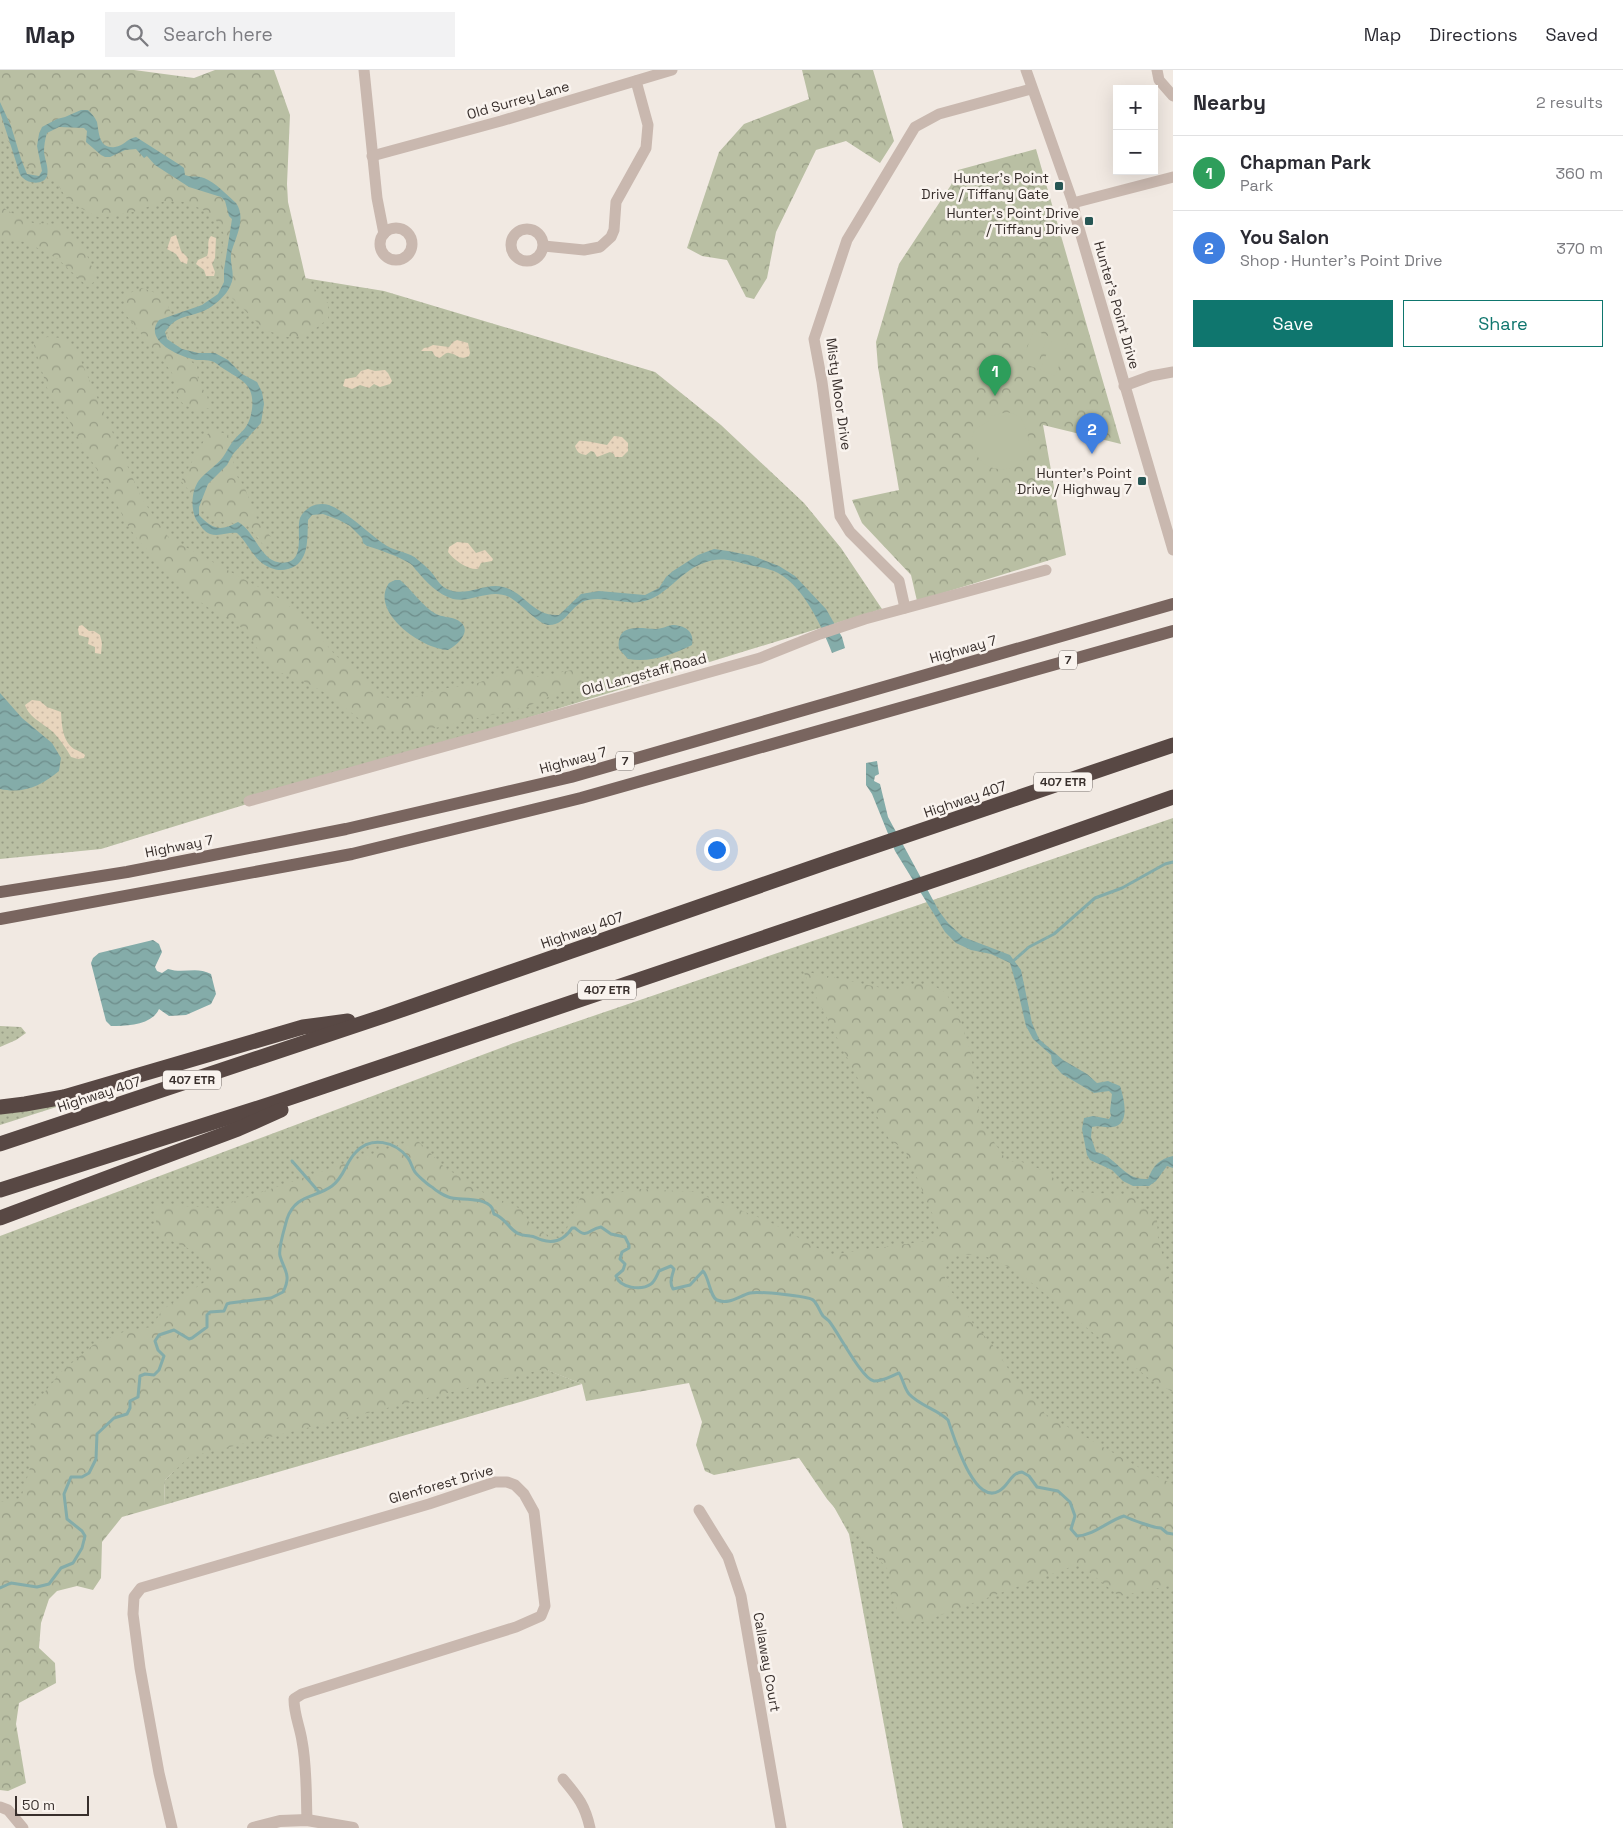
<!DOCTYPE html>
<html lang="en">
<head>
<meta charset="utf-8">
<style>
	:root { --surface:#fff; --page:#f2f2f3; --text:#2b2b33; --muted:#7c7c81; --line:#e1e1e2; --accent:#0f766e }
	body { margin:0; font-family:"Space Grotesk",sans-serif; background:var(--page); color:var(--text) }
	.controls { position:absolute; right:15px; top:15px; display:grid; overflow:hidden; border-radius:0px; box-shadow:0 5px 20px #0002 }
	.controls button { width:45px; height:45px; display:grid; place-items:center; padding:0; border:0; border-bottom:1px solid var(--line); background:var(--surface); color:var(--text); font:25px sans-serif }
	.scale { position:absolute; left:15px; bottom:12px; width:74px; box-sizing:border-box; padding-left:5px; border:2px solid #382f2c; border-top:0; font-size:14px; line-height:18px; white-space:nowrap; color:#382f2c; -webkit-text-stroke:4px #f9f3ee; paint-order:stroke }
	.you { position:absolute; left:716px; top:779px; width:18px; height:18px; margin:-12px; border:4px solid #fff; border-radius:50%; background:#1a73e8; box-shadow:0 0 0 8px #1a73e833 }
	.badge { display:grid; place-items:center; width:32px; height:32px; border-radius:50%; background:var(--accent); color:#fff; font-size:16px; font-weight:700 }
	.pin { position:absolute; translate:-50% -41px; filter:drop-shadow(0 1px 2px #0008) }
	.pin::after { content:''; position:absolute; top:26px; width:18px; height:15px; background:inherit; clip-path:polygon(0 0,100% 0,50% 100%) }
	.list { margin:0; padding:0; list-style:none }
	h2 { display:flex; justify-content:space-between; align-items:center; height:65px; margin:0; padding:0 20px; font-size:21px }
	h2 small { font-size:16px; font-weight:400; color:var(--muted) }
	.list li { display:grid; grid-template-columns:32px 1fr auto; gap:15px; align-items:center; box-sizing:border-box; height:75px; padding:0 20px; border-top:1px solid var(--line) }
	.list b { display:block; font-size:19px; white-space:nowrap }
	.list p { margin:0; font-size:16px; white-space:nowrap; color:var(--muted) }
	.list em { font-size:16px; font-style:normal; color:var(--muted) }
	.actions { display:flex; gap:10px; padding:15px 20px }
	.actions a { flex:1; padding:11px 0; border:1px solid var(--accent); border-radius:0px; text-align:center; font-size:18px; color:var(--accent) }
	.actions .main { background:var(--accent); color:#fff }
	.icon { flex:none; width:28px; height:28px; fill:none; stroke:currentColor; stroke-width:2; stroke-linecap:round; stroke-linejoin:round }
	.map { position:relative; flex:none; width:1173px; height:1758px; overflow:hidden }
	header { display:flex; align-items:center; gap:30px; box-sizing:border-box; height:70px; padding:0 25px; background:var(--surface); border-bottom:1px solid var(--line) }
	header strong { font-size:24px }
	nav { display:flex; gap:28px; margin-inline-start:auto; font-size:18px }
	.search { width:350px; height:45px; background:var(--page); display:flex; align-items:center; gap:12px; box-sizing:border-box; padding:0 18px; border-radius:0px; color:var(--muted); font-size:19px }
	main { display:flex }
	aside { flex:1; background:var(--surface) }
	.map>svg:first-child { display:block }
	.grass { fill:url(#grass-dots) }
	.forest { fill:url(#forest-crowns) }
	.sand { fill:url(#sand-dots) }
	.pitch { fill:#b9bfa3 }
	.water { fill:url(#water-waves) }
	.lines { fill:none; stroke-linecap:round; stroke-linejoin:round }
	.stream { stroke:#84aca9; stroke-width:3 }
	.minor { stroke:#c9b8af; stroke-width:11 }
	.tertiary { stroke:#c9b8af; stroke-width:12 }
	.primary { stroke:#79655f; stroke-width:12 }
	.motorway { stroke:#584844; stroke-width:15 }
	.poi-dot { fill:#265654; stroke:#f9f3ee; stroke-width:2 }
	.labels { text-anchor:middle; stroke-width:5; stroke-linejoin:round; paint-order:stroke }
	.shield { fill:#f9f3ee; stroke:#726a66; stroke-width:1 }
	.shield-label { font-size:12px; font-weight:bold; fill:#382f2c }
	.street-label { font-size:14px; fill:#382f2c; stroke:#f9f3ee }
	.poi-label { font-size:14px; fill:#382f2c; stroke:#f9f3ee; text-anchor:end }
</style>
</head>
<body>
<header>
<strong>Map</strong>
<div class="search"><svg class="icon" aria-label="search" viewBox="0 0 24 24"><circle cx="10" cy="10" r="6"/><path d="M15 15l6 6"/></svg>Search here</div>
<nav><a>Map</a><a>Directions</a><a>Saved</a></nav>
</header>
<main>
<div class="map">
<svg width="1173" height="1758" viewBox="0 0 1173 1758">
	<defs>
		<pattern id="grass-dots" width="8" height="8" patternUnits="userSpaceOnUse" patternTransform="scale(1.25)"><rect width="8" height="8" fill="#b9bfa3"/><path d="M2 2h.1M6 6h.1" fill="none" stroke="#979c85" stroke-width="1.8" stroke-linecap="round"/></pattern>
		<pattern id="forest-crowns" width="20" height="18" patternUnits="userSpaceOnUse" patternTransform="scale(1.25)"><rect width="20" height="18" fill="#b9bfa3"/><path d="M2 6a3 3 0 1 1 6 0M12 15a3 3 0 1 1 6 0" fill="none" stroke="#979c85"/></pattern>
		<pattern id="sand-dots" width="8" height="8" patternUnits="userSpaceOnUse" patternTransform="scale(1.25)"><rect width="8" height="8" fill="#e8d5bd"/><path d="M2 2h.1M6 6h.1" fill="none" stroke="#c8b7a3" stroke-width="1.8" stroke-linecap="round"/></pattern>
		<pattern id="water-waves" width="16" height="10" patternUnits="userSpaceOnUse" patternTransform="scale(1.25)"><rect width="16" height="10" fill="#84aca9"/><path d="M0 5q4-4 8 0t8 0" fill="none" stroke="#6d8c8a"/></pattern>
	</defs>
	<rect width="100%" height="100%" fill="#f1e9e2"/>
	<!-- grass -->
	<g class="grass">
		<path d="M0,0l188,96 104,110 92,15 271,81 66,53 83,78 37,45 41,61 -781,240 -101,10z"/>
		<path d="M1173,748v1010h-270l-54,-294 -127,-229 -177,64 37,15 -418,121 1,-25 9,-9 -174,48v-283l511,-192z"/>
		<path d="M0,956l21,1 5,6 -10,7 -16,7z"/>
		<path d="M69,1033l-69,22v-11z"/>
	</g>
	<!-- forest -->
	<g class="forest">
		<path d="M0,0h134l60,8 21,-8h59l16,45 -3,69 1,18 18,78 22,23v16l-21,16 -20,2 -22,-7 -46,-45 5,-51 -11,-19 -26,-13 -22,-1 -32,11 -33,6 -31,-16 -13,-20 -25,-12 -27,-34 -4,-11z"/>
		<path d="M802,0h71l21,71 -14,22 -34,-22 -30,9 -40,82 -9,46 -13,21 -8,-2 -19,-37 -25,-4 -15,-8 32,-96 25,-28 65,-25z"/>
		<path d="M1036,79l85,295 -78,-19 23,130 -149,46 -6,-26 -49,-52 -10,-23 47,-10 -21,-123 -2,-25 23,-78 52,-79 7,-15z"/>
		<path d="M0,135l8,6 25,12 25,1 25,22 14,33 -9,8 -30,-28 -32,-17 -26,-3z"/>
		<path d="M142,218l22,8 7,17 -5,12 4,21 27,20 1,15 9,15 3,12 -13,2 -13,-5 -8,-10v-13l-5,-11 -49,-61 5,-16z"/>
		<path d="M47,267l15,1 15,14 65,147 27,39 115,63 30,29 22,26 18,11 27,29 22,5 36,-12 33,-4 34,-12 5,-4 10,-2 17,10 34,-7 9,3 1,15 -22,4 -34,15 -95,22 -21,2 -38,-2 -43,-34 -24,-13 -29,-11 -15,-16 -12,-20 -17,-16 -19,-8 -21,-15 -54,-56 -10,-14 -19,-37 -23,-37 -26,-48 -12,-13 -14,-46z"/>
		<path d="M210,360l18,4 8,41 8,11 13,33 14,18 -6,10 -18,-22 -28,-4 -17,-15 -21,-25z"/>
		<path d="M803,901l93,20 11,-7h24l15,9 15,28 10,33 10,69 26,38 15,1 28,11 8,12 20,7 54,3 25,25 1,18 15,57v97l-22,-12 -134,-109 -34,-16h-29l-9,14v12l29,44 18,19 19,29 34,41 102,58 26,12v101l-54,11 -40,-32 -157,58 -20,-3 -11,-22 -2,-26 -62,-72 -28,-41 -85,17 -9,-4 -9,-26 6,-23 -13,-39 -103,18 -4,-17 -38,-15 -355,88 -24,23 -1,25 -42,12 -20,25 -1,36 -8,12 -16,-4 -20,5 -8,8 -8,24 -2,25 16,15 1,20 -37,20 -3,21 10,59 -18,8 -8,-1v-288l21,-4 9,-30 1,-59 29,-36 33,-28 35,-15 24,-3 10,-17 47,-31 1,-14 -18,-15 -36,-16v-29l66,3 8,-5 186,-64 27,27 41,27 37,16 14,22 23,7 6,-3 17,-39h17l42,-7 55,3 73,29 62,34 97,-14 14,-7 -36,-84 -16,-11 -5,-9z"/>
	</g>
	<!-- sand -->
	<g class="sand">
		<path d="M176,165l5,16 7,7 -1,6 -6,-2 -5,-8 -9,-5 4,-12z"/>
		<path d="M211,166l5,2 -1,20 -3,6 3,8 -1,4h-8l-2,-6 -8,-6 2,-4 9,-4c3,-7 -1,-15 4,-20z"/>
		<path d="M457,270l11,3 2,10 -1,3c-10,5 -11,-2 -20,-3 -4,-1 -6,4 -10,5l-4,-2 -3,-5h-11l3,-3 5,-1 4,-2 16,2 4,-5z"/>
		<path d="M368,299l7,2 10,-1 3,3 4,8 -2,3 -10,3 -6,-3 -5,4 -9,-3 -8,4 -9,-3 2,-7 11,-2 5,-6z"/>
		<path d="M614,366l8,1 6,6v8l-6,6h-7l-1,-3 -4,-2 -13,5 -3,-5 -3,-1 -5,4c-7,-1 -9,-3 -11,-9l4,-5c4,-1 22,3 28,4z"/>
		<path d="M457,472l11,1 8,10 9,-3 8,9 -1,2 -11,2 -3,6c-10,1 -24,-9 -30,-17l1,-5z"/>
		<path d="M82,555l7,6h5l6,4 2,8 -1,11 -6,-1v-6l-7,-3 1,-6 -10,-3 -1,-6 1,-3z"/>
		<path d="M32,630l8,1 7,6 14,5c1,14 1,28 13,37 4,2 8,3 11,6l-1,3 -6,1 -7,-2c-5,-9 -10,-16 -17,-24 -9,-9 -25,-15 -29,-28z"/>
	</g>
	<!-- pitch -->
	<g class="pitch">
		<path d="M1034,260l14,6 -12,32 -15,-5z"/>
		<path d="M1053,268l15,5 -13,33 -15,-6z"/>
		<path d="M1007,342l13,4c5,10 12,26 8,37 -8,21 -40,21 -50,4 -4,-7 -7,-15 -5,-23 2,-8 9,-7 14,-12 2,-1 3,-4 4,-6z"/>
	</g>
	<!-- water -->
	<g class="water">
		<path d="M0,32l11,24 10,33 6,15 12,2 3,-5 -5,-25 2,-12 3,-7 15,-8 8,-2 16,-7h7c3,3 7,7 9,12 2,11 2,27 18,25 9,-1 11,-8 21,-10l44,28 4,3 1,7c6,3 12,0 19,3 11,4 23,17 32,25 10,14 1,32 -4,47 -4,11 4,23 -1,34 -4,12 -19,24 -30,28 -17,6 -25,4 -36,20l2,7 15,10 16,4h17l13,7 14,14 15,8 5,10 2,12 -3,19 -28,31 -6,11 -19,19 -9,23v8c13,14 21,17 39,7 19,10 23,46 50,40 17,-4 8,-33 12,-44 2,-5 6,-8 10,-11 5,-3 13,-4 19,-2 22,9 38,28 58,41 10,6 23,6 31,14 5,4 10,8 14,13 5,6 7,12 15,16 19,9 38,-7 56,-2 22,5 30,30 56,28l22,-21 18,-3 46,4 14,-7 7,-11 7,-6 25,-16 16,-6 14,2 25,5 26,10 16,10 31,33 16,28 3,11 -13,5c-10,-26 -28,-66 -54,-80 -10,-5 -19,-6 -29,-8 -18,-5 -30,-9 -48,-1 -20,8 -34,30 -53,36 -19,7 -40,-4 -60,0 -17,3 -21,26 -40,25 -10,-1 -27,-22 -39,-28 -19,-9 -37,6 -56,2 -14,-4 -27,-17 -36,-28 -3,-3 -4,-6 -8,-8 -11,-7 -29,-13 -42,-17l-4,-3 -1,-5 -12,-12 -11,-6 -16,-6 -11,1 -4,5c-1,19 2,43 -20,49 -10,3 -19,-1 -26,-6 -10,-8 -16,-22 -25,-30 -9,-1 -18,4 -27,1 -6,-2 -9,-8 -13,-13 -7,-11 -6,-33 4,-43 6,-7 16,-13 22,-21 3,-4 5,-9 8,-13 10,-14 18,-14 21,-35 3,-25 -11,-29 -28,-40 -5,-3 -8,-7 -13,-8 -6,-2 -13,0 -19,-2 -15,-4 -49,-19 -33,-39l43,-15 16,-11 6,-12v-12l8,-51 -3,-3 -4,-15 -4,-4 -32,-10 -34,-22 -8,-9 -3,2 -8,-9 -11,1 -15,7h-5l-4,-2 -15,-13 1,-11 -3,-3 -25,-1 -12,6c-2,6 -3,13 -3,19 1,9 5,15 3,24 -3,9 -18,8 -24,2 -3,-2 -4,-6 -5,-10l-18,-56z"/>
		<path d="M395,510h5c12,10 22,26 36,34 6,3 14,3 19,5 20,8 5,25 -7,31 -26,-1 -79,-38 -59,-67z"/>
		<path d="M672,555c12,0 23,6 20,20 -20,10 -42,18 -64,14l-9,-10c-3,-26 19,-21 37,-20 5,0 11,-3 16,-4z"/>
		<path d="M0,623l22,25 30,25 9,15 -2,13c-18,15 -35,23 -59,18z"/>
		<path d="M877,691l2,13 -4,2 -1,5 6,3 8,33 51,94 9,12 15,14 47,18 11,15 11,53 7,16 24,21 24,14 10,9 11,-2 12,5c4,12 11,40 -8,41 -7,1 -13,-2 -20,0l-1,10 5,15c21,4 27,29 52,27 5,-13 11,-20 25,-23v12l-6,-2 -11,15 -7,5h-16l-10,-5 -11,-11 -22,-10 -3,-5 -5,-26 2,-11 9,-2 16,3 2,-3 -1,-5 2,-17 -3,-3 -15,2 -32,-19 -10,-11 -1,-8 -18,-16 -7,-13 -8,-35 -8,-28 -19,-9 -20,-4 -15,-7 -11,-11 -50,-81 -23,-57 -6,-9v-22z"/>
		<path d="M153,870l6,4 3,8 -7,15 2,4 5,2 6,-4c16,5 28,-3 43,5l5,20 -5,10 -25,11 -17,1 -10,-7c-7,16 -31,17 -48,17l-5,-5 -15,-58 2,-5 6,-5z"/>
	</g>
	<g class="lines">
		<!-- stream -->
		<g class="stream">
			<path d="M1012,892l17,-15 25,-13 41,-36 27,-10 43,-24 8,-2"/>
			<path d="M292,1091l27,31"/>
			<path d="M0,1518l11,-5 26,4 12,-3 12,-16 12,-5 9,-15 3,-12 -3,-5 -15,-12 -3,-25 7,-17h11l7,-4 7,-14 1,-25 17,-16 13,-4 3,-6v-7l8,-4 2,-21 5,-2 9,1 5,-5 5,-14 -6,-6 -3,-9 4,-6 15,-5 15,9 3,-1 15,-11v-12l3,-3 14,-1 3,-7 3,-1 41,-5 12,-6c9,-17 1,-22 -3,-36 -2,-8 5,-29 7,-37 8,-25 29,-21 45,-33 13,-10 13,-23 24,-34 15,-16 39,-11 52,6 3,4 4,10 7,14 2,3 13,13 17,15 4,4 14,10 20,11 10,2 33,-1 40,10 1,2 1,4 2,6 12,4 14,15 25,20 4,2 7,1 11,2 4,0 8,3 12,4 13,4 23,-1 30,-12h3c13,12 13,1 26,-1l10,7 14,3 4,8v3l-7,4 -2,7 5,5 -2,6 -7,6c4,12 25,15 35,8 4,-3 6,-9 8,-13l12,-5 3,3c-2,7 -5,14 -1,20l17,-4 13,-14c6,6 7,26 14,29 12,5 22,-4 33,-7 8,-2 58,3 63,7 5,4 6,11 10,16 1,1 5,4 6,5 9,11 33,58 45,60 10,0 17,-5 25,-8 4,6 5,15 10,21 11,12 28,15 39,26 6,17 26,86 51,71 10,-5 11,-18 23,-19l7,4 8,11 21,4 12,11 5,14 -4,13 6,7c17,-1 31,-15 47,-20 8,4 30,12 37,12l6,5 6,1"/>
		</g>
		<!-- minor -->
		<g class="minor">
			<path d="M364,0l13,128 7,36"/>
			<path d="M1026,0l47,133 3,15 97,332"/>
			<path d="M1157,0l2,10 14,16"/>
			<path d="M372,86l129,-35 171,-51"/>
			<path d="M1073,133l100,-26"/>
			<circle cx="396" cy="174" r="16"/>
			<circle cx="527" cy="175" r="16"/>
			<path d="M544,176l40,4 16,-3 11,-10 3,-7 2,-28 30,-54 2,-23 -12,-44"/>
			<path d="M1124,316l27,-10 22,-4"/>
			<path d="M905,538l-6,-27 -49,-49 -10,-16 -18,-134 -8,-43 33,-99 68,-113 24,-13 92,-25"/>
			<path d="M249,731l511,-143 60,-24 45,-15 181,-49"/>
			<path d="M699,1440l29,47 13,39 40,232"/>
			<path d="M563,1709c15,18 22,26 27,49"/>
			<path d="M0,1737l8,3 15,18"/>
			<path d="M172,1758l-13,-55 -19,-105 -7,-54 1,-17 7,-9 288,-84 66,-22h12l8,3 9,9 10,18 11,94 -4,10 -25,11 -214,67 -8,5c0,16 6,28 8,42 5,26 4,53 5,79"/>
		</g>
		<!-- tertiary -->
		<path class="tertiary" d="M253,1758l27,-7 27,-1 46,8"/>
		<!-- primary -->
		<g class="primary">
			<path d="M0,822l127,-20 219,-43 225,-52 602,-173"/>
			<path d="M0,849l352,-65 229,-56 592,-167"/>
		</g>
		<!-- motorway -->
		<g class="motorway">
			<path d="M0,1037l25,-3 39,-7 239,-70 45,-6"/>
			<path d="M0,1074l384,-128 447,-155 342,-116"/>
			<path d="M0,1120l280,-89 702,-237 191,-67"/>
			<path d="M0,1148l238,-89 43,-19"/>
		</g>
	</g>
	<!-- markers -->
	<g class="poi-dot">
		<rect x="1054" y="111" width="10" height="10" rx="2.5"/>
		<rect x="1084" y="146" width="10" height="10" rx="2.5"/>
		<rect x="1137" y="406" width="10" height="10" rx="2.5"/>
	</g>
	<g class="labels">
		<!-- shield labels -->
		<g class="shield">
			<rect x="1059" y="580.5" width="18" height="19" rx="4"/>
			<rect x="616" y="681.5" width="18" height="19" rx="4"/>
			<rect x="1034" y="702.5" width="58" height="19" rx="4"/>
			<rect x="578" y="910.5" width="58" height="19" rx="4"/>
			<rect x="163" y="1000.5" width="58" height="19" rx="4"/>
		</g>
		<g class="shield-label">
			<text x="1068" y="594">7</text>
			<text x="625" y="695">7</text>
			<text x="1063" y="716">407 ETR</text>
			<text x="607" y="924">407 ETR</text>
			<text x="192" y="1014">407 ETR</text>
		</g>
		<!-- street labels -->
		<g class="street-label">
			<text transform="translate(518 30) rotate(-16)" y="5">Old Surrey Lane</text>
			<text transform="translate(1117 235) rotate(74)" y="5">Hunter's Point Drive</text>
			<text transform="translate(839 324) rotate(82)" y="5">Misty Moor Drive</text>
			<text transform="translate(963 579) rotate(-16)" y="5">Highway 7</text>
			<text transform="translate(644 604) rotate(-15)" y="5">Old Langstaff Road</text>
			<text transform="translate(573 690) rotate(-15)" y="5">Highway 7</text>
			<text transform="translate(965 729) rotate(-19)" y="5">Highway 407</text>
			<text transform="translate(179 776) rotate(-11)" y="5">Highway 7</text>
			<text transform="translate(582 860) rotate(-19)" y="5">Highway 407</text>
			<text transform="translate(99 1024) rotate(-18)" y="5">Highway 407</text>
			<text transform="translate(441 1414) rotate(-16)" y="5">Glenforest Drive</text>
			<text transform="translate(767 1592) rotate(80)" y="5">Callaway Court</text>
		</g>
		<!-- poi labels -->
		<g class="poi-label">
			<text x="1049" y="113">Hunter's Point<tspan x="1049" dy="16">Drive / Tiffany Gate</tspan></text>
			<text x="1079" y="148">Hunter's Point Drive<tspan x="1079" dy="16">/ Tiffany Drive</tspan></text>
			<text x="1132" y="408">Hunter's Point<tspan x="1132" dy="16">Drive / Highway 7</tspan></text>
		</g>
	</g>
</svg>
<div class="controls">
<button>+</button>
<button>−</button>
</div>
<div class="scale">50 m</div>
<div class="you"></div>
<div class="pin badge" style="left:995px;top:326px;background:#2e9e5b">1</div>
<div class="pin badge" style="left:1092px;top:384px;background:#3f7fe0">2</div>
</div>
<aside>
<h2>Nearby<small>2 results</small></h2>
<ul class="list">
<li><span class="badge" style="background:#2e9e5b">1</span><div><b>Chapman Park</b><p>Park</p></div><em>360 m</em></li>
<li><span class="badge" style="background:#3f7fe0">2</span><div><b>You Salon</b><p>Shop · Hunter's Point Drive</p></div><em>370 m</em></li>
</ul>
<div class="actions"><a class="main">Save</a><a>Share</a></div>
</aside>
</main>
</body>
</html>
